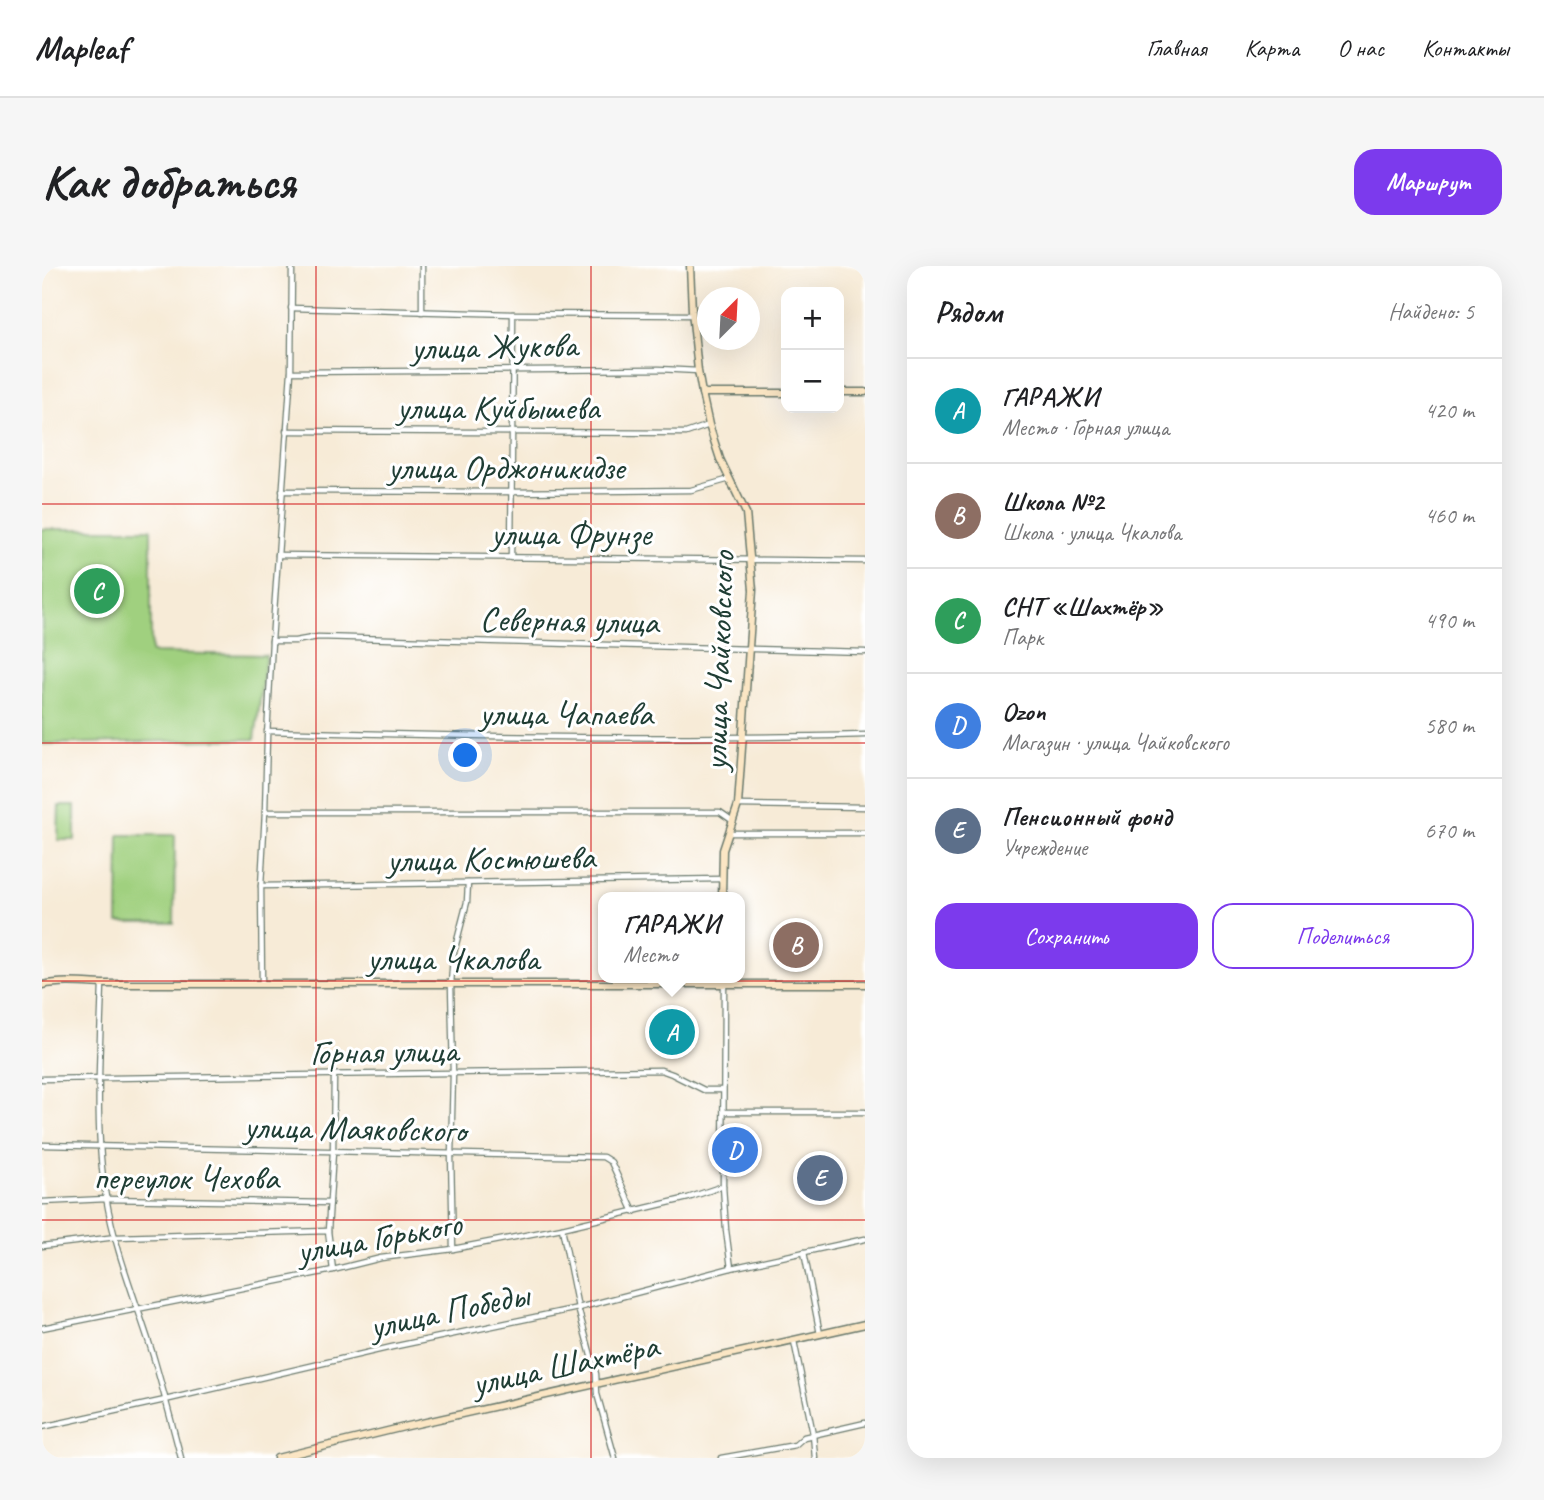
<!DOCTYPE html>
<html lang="ru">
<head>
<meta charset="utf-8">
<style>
	:root { --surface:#fff; --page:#f6f6f6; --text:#202124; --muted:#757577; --line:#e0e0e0; --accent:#7c3aed }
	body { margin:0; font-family:Caveat,sans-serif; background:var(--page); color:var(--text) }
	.controls { position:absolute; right:21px; top:21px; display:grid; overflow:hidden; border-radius:14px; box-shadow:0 7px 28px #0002 }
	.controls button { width:63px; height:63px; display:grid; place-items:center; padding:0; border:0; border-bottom:2px solid var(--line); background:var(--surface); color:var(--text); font:35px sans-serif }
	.compass { position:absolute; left:655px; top:21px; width:63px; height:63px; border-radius:50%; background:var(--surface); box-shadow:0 7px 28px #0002; rotate:24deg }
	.you { position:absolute; left:424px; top:490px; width:24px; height:24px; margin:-18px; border:5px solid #fff; border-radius:50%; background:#1a73e8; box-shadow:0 0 0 10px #1a73e833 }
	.badge { display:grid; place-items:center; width:46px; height:46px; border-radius:50%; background:var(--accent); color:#fff; font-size:23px; font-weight:700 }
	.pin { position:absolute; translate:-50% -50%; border:4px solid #fff; box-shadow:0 2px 7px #0006 }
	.popup { position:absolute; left:556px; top:626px; width:147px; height:91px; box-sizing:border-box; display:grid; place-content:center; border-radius:14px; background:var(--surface); filter:drop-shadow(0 2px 5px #0005); font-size:23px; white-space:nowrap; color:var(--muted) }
	.popup b { font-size:26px; color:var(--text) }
	.popup::after { content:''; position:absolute; left:50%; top:100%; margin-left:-14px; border:14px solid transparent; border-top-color:var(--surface) }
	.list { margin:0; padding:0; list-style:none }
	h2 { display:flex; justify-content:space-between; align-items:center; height:91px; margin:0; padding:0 28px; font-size:30px }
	h2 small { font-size:23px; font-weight:400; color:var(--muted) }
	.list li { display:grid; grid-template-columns:46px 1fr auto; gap:21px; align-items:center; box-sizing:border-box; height:105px; padding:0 28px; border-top:2px solid var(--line) }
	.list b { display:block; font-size:26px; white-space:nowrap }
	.list p { margin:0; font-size:23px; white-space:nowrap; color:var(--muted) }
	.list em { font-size:23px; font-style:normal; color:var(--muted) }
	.actions { display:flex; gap:14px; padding:21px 28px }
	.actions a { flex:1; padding:16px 0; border:2px solid var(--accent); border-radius:21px; text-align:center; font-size:24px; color:var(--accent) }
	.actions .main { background:var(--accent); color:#fff }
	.map { position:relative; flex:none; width:823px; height:1192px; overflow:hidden; border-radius:21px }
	header { display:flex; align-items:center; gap:42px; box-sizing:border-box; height:98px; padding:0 35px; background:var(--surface); border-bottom:2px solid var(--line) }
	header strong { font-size:33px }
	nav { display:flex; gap:38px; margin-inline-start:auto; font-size:24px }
	.intro { display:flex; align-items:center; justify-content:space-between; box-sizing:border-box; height:168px; padding:0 42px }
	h1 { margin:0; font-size:49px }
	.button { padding:18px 32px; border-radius:21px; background:var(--accent); color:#fff; font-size:24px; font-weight:700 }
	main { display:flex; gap:42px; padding:0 42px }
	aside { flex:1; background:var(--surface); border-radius:21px; box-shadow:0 7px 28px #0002 }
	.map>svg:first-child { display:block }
	.green { fill:#a0d07f; stroke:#60865a; stroke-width:2 }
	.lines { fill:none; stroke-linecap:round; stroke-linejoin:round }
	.street-casing { stroke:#6b7a6d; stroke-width:7 }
	.secondary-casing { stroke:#6b7a6d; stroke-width:9 }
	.street { stroke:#fff; stroke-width:4.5 }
	.secondary { stroke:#fbe6c4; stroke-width:6 }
	.grid { fill:none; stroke:#d62828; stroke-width:2; stroke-opacity:0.55 }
	.labels { text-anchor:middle; stroke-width:6; stroke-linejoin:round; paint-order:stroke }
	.street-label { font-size:35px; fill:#1f3d34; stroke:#fff }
</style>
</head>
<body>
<header>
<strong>Mapleaf</strong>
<nav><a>Главная</a><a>Карта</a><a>О нас</a><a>Контакты</a></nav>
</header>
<div class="intro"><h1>Как добраться</h1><a class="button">Маршрут</a></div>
<main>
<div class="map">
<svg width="823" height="1192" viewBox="0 0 823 1192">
	<rect width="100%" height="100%" fill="#fff"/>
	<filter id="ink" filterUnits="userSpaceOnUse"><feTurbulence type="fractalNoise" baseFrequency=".0143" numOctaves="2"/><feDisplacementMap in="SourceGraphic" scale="14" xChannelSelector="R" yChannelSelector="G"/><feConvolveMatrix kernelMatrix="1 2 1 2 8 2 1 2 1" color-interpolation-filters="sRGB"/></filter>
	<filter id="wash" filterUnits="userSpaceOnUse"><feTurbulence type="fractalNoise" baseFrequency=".00686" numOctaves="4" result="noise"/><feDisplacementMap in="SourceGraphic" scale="28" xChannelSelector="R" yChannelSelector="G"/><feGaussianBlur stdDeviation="1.57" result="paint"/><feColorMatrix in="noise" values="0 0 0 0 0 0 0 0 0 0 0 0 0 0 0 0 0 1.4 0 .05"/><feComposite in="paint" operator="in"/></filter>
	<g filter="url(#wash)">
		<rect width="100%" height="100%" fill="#f7ebd7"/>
		<!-- green -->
		<g class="green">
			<path d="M109,263v124l115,2 -11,84 -213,5v-215z"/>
			<path d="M17,540h16v34h-17z"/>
			<path d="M77,569h56l-1,88h-56z"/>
		</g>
	</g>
	<g filter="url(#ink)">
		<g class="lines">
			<!-- street casing -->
			<g class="street-casing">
				<g id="street">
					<path d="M249,42l222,6 179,1"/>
					<path d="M380,46v-46"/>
					<path d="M249,106l368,-3 39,2"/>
					<path d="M244,165l400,2 23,-8"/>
					<path d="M240,225l229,1 180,-2 39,-11"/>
					<path d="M236,289l587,6"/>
					<path d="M469,292l2,-244"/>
					<path d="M230,375h23l23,-4 547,15"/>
					<path d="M225,465c199,6 399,9 598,4"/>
					<path d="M696,539l127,2"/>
					<path d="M223,546h455l13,9"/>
					<path d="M687,567h136"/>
					<path d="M219,620l461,-7"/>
					<path d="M60,718c-2,68 -8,146 4,213 9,54 31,106 47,158 10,34 19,69 28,103"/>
					<path d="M220,718l-1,-98 4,-74 2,-75 5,-96 19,-269 1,-106"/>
					<path d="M682,718l-1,202 3,44 5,38"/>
					<path d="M0,813l619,-9 11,4 32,16h19"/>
					<path d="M682,846h141"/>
					<path d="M0,879l561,12 8,5 23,50"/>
					<path d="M0,936l64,-3 224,4"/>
					<path d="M520,962l16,80 18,66 1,20 18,64"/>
					<path d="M286,965l5,-79 1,-77"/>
					<path d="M0,980l74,-9 212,-6 5,39"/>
					<path d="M411,983l-2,-94 2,-81 -2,-90 2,-28 14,-54 1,-19"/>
					<path d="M762,986l16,82"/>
					<path d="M0,1062l291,-58 48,-12 72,-9 109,-21 126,-30 35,-12"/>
					<path d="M752,1075l19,93 2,24"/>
					<path d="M0,1161l123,-27 227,-53 186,-39 153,-40 134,-29"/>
					<path d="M679,1192l74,-13 9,-8 61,-14"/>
				</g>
			</g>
			<!-- secondary casing -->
			<g class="secondary-casing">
				<g id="secondary">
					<path d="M648,0l2,45 6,60 4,22 7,32 11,34 26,54 7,77 -15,215 -15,45 -1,47"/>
					<path d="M797,126h26"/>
					<path d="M660,127h84"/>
					<path d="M0,719c20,-4 40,-2 60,-1h763"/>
					<path d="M235,1192l131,-32 457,-102"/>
				</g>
			</g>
			<!-- street -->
			<use href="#street" class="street"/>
			<!-- secondary -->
			<use href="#secondary" class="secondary"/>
		</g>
	</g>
	<!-- grid -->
	<path class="grid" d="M274,0v1192M549,0v1192M0,238h823M0,477h823M0,715h823M0,954h823"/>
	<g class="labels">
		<!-- street labels -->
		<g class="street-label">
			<text transform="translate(452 80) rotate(-1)" y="12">улица Жукова</text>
			<text x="456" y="153">улица Куйбышева</text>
			<text x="464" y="213">улица Орджоникидзе</text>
			<text x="529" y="279">улица Фрунзе</text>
			<text transform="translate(527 354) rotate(1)" y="12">Северная улица</text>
			<text transform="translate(676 395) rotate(-88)" y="12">улица Чайковского</text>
			<text x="524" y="459">улица Чапаева</text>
			<text transform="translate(449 592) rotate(-1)" y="12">улица Костюшева</text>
			<text x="411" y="704">улица Чкалова</text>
			<text transform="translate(342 785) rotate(-1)" y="12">Горная улица</text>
			<text transform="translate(313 862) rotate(1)" y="12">улица Маяковского</text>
			<text x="144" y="923">переулок Чехова</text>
			<text transform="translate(337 971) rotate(-10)" y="12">улица Горького</text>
			<text transform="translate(407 1044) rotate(-12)" y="12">улица Победы</text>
			<text transform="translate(523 1098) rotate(-12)" y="12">улица Шахтёра</text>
		</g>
	</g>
</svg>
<div class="controls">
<button>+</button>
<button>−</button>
</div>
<svg class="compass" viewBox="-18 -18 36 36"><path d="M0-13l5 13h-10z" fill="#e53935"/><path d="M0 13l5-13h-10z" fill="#757577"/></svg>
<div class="you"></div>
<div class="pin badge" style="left:630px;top:766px;background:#0f9aa8">A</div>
<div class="popup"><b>ГАРАЖИ</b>Место</div>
<div class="pin badge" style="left:754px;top:679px;background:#8d6e63">B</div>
<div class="pin badge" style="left:55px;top:325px;background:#2e9e5b">C</div>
<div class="pin badge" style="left:693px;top:884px;background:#3f7fe0">D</div>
<div class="pin badge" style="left:778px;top:912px;background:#5c6f8a">E</div>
</div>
<aside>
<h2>Рядом<small>Найдено: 5</small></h2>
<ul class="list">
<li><span class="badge" style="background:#0f9aa8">A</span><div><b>ГАРАЖИ</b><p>Место · Горная улица</p></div><em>420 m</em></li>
<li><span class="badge" style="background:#8d6e63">B</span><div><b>Школа №2</b><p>Школа · улица Чкалова</p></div><em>460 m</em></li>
<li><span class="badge" style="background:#2e9e5b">C</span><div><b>СНТ «Шахтёр»</b><p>Парк</p></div><em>490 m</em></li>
<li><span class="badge" style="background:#3f7fe0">D</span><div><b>Ozon</b><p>Магазин · улица Чайковского</p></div><em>580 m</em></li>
<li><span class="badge" style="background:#5c6f8a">E</span><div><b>Пенсионный фонд</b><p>Учреждение</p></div><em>670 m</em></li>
</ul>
<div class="actions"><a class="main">Сохранить</a><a>Поделиться</a></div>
</aside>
</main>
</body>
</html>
